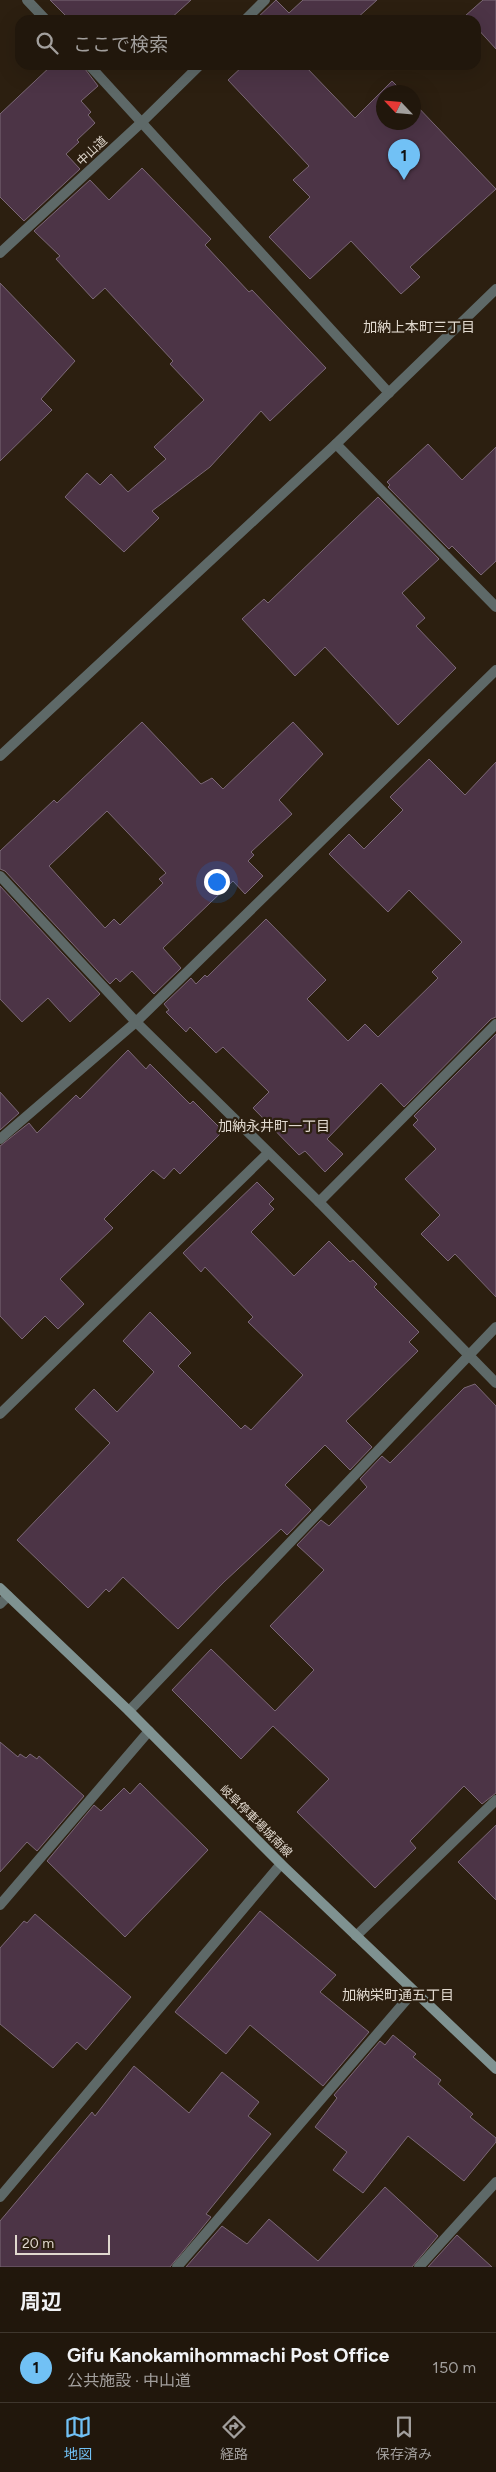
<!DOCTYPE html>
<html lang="ja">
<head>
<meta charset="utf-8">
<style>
	:root { --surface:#21170c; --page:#292015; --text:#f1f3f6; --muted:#a29f9d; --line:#3e362d; --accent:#71c1f5 }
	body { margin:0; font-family:Figtree,"Noto Sans JP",sans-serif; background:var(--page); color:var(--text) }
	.compass { position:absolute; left:376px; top:85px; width:45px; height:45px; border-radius:50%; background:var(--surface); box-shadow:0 5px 20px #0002; rotate:296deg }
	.scale { position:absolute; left:15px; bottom:12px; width:95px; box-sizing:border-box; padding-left:5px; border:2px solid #e0d8ce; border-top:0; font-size:14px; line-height:18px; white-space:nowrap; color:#e0d8ce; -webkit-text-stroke:4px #2c1f10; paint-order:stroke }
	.you { position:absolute; left:216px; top:881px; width:18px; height:18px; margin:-12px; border:4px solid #fff; border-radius:50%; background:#1a73e8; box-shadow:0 0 0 8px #1a73e833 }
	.badge { display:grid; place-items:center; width:32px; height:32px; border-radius:50%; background:var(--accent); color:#111; font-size:16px; font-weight:700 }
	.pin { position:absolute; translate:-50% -41px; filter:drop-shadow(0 1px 2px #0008) }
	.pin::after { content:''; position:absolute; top:26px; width:18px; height:15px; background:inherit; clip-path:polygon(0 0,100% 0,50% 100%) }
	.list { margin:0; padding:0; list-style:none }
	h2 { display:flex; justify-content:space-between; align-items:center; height:65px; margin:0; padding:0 20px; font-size:21px }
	h2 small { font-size:16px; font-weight:400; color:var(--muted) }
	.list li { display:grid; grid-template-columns:32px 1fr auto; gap:15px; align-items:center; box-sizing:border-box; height:70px; padding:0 20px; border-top:1px solid var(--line) }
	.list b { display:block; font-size:19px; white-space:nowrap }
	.list p { margin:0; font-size:16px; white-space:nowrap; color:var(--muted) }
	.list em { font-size:16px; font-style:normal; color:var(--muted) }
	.icon { flex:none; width:28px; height:28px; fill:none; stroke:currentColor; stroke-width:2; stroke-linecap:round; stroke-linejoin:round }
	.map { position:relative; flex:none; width:496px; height:2267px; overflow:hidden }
	.search { position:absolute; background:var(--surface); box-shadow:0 5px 20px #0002; left:15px; right:15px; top:15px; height:55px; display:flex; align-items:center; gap:12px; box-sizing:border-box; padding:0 18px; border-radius:15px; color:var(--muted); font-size:19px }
	.sheet { height:135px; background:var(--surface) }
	nav { display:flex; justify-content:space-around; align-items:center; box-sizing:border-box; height:70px; border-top:1px solid var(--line); background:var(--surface); font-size:14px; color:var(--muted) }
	nav a { display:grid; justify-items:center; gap:2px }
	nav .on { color:var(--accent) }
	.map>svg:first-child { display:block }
	.building { fill:#4c3446; stroke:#7b6876; fill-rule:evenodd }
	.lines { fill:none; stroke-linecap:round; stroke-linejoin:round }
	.service { stroke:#5e6968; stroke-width:10 }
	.minor { stroke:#5e6968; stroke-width:10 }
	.tertiary { stroke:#5e6968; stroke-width:10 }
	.secondary { stroke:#7f9291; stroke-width:10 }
	.labels { text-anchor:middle; stroke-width:4.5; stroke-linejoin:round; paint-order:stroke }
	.street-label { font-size:12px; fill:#e0d8ce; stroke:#2c1f10 }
	.neighbourhood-label { font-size:14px; fill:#e0d8ce; stroke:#2c1f10 }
</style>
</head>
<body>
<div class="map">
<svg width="496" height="2267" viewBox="0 0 496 2267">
	<rect width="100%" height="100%" fill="#2c1f10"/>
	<!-- building -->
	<g class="building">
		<path d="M50,0h141l-22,20h-99z"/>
		<path d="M276,0l13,13 14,-13h74l-22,20h-100z"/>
		<path d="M483,0h13v49l-20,-22v-7h-7l-4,-4z"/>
		<path d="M52,65h30l16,21 -17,15 10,11 -3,3 7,8 -18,17 2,2 -13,12 14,15 -56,52 -24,-24v-83z"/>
		<path d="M244,65h62l-1,1 50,52 37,-37 11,11h-19v30h30v-19l82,86 -86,78 10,10 -19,17 -50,-53 -41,38 -41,-42 41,-40 -17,-17 16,-14 -81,-86z"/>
		<path d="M142,168l69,71 -6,6 44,47 3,-2 74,78 -56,53 -9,-10 -51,56 -58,44 7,7 -35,34 -59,-55 22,-24 13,12 11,-11 17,18 38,-33 -12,-12 50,-47 -34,-36 3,-3 -68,-73 -12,11 -37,-40 4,-3 -26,-25 56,-51 19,20z"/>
		<path d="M0,283l75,78 -34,38 11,11 -52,51z"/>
		<path d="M428,444l34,36 34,-33v114l-15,14 -29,-29 -3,3 -61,-62 2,-2 -3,-3z"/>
		<path d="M378,497l61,62 -37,34 23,25 -9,8 40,42 -58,57 -73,-78 -30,29 -53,-57 22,-20 4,4z"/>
		<path d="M142,722l59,62 11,-6 11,11 70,-67 30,32 -44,46 13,14 -41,38 3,3 -6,6 15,15 -18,18 -12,-13 -70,67 18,20 -27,26 -22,-23 -12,11 -4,-4 -6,6 -105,-113 -5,-2v-18l54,-51 3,3zM107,811l59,62 -7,6 4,4 -43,42 -6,-6 -9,9 -56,-62z"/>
		<path d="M429,759l36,36 31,-33v255l-5,2 -87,88 -23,-24 -54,56 16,15 -18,18 -20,-21 -6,4 -46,-47 16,-16 -46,-45 -7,6 -26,-26 -4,5 -20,-20 3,-2 -5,-6 27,-26 5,6 9,-9 2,2 59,-58 60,61 -19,19 41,42 17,-17 13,13 60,-59 -6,-6 30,-30 -53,-52 -21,22 -59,-58 20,-20 15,15 39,-39 -13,-13z"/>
		<path d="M0,886l100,108 -30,28 -22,-24 -26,24 -22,-23z"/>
		<path d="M496,1034v263l-41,-43 -7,7 -27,-27 19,-19 -35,-36 31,-30 -23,-24 5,-5 -4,-4z"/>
		<path d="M128,1050l18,19 4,-5 40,40 3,-3 30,30 -43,43 -6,-6 -10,11 -11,-9 -49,49 9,9 -53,51 24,25 -26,25 -13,-13 -23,23 -22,-23v-170l29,-23 8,10 39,-38 4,4z"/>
		<path d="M0,1092l19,21 -19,17z"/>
		<path d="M257,1182l17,17 -5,5 5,5 -23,23 43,44 35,-35 21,21 3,-2 24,24 -3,3 45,45 -10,10 9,9 -72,70 26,26 -22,23 -25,-25 -40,40 26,25 -24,25 -6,-6 -57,53 -46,47 -55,-52 -14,15 -3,-3 -18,19 -71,-68 93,-97 -35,-34 19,-20 23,23 37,-40 -31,-31 27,-29 41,41 -13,13 63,63 4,-4 6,5 52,-55 -55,-53 5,-5 -48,-50 -4,5 -18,-19z"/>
		<path d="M475,1384l21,22v387l-14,11 -18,-18 -54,55 6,7 -41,40 -78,-76 32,-33 -56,-53 -32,33 -69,-69 39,-41 64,62 39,-41 -44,-44 54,-56 -27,-25 24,-25 8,6 38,-39 -7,-8 22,-23 8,7 74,-75z"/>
		<path d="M0,1742l18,15 2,-3 6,4 4,-4 7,5 2,-3 45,40 -47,55 -10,-9 -27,30z"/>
		<path d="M140,1783l68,67 -83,87 -78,-76 47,-56 7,6 23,-23 6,6z"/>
		<path d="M496,1825v75l-38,-38z"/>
		<path d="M260,1911l76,64 -16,17 49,40 -46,54 -73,-61 -24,29 -51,-42z"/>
		<path d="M35,1914l96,83 -45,53 -9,-8 -24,26 -53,-44v-76l24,-27 3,2z"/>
		<path d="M393,2035l23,19 -3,3 28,23 -3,4 35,30 -3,3 26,21v4l-32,39 -56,-45 -45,57 -30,-23 14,-18 -32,-25 22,-29 -3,-3 46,-54 5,4z"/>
		<path d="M134,2066l55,47 33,-41 37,30 -11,14 23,18 -65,80 5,3 -41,50h-170v-46l92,-109 3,4z"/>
		<path d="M385,2187l53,49 -26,31h-226l36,-41 25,18 22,-25 49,42z"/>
		<path d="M457,2235l35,32h-64z"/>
	</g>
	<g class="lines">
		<!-- service -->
		<g class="service">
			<path d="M177,2267l237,-276"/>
			<path d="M419,2267l77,-85"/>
		</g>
		<!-- minor -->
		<g class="minor">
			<path d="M27,0l19,20"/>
			<path d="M245,20l20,-20"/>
			<path d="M89,65l300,328"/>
			<path d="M0,253l142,-131 58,-57"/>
			<path d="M336,444l160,163"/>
			<path d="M0,876l136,146 183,180 177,181"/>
			<path d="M0,1139l136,-117 360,-352"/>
			<path d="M319,1202l177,-178"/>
			<path d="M0,1414l268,-261"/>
			<path d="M0,1604l8,-8"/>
			<path d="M129,1711l367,-384"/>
			<path d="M0,1905l149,-174"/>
			<path d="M356,1936l140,-136"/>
			<path d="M0,2197l281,-333"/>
		</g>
		<!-- tertiary -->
		<path class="tertiary" d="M0,756l336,-312 160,-155"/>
		<!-- secondary -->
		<path class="secondary" d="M0,1588l129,123 152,153 215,205"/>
	</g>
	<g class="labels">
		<!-- street labels -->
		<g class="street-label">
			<text transform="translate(92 151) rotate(-43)" y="4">中山道</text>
			<text transform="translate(256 1821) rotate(45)" y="4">岐阜停車場城南線</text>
		</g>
		<!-- neighbourhood labels -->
		<g class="neighbourhood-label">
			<text x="419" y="332">加納上本町三丁目</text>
			<text x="274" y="1131">加納永井町一丁目</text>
			<text x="398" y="2000">加納栄町通五丁目</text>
		</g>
	</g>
</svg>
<svg class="compass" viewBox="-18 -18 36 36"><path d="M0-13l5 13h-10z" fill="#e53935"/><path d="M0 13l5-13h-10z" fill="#a29f9d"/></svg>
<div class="scale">20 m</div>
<div class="you"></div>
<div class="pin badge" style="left:404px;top:180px">1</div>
<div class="search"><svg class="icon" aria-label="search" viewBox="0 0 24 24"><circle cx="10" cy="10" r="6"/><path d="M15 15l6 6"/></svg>ここで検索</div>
</div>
<section class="sheet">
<h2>周辺<small></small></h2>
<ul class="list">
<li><span class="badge">1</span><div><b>Gifu Kanokamihommachi Post Office</b><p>公共施設 · 中山道</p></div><em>150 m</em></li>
</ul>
</section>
<nav>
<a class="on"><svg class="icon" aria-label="map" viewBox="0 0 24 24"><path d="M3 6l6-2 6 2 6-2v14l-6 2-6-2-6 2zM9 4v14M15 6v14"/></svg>地図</a>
<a><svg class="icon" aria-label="directions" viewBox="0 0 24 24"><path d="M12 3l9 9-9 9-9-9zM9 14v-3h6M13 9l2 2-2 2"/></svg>経路</a>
<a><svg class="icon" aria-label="saved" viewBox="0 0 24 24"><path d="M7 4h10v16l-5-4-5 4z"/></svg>保存済み</a>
</nav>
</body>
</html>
